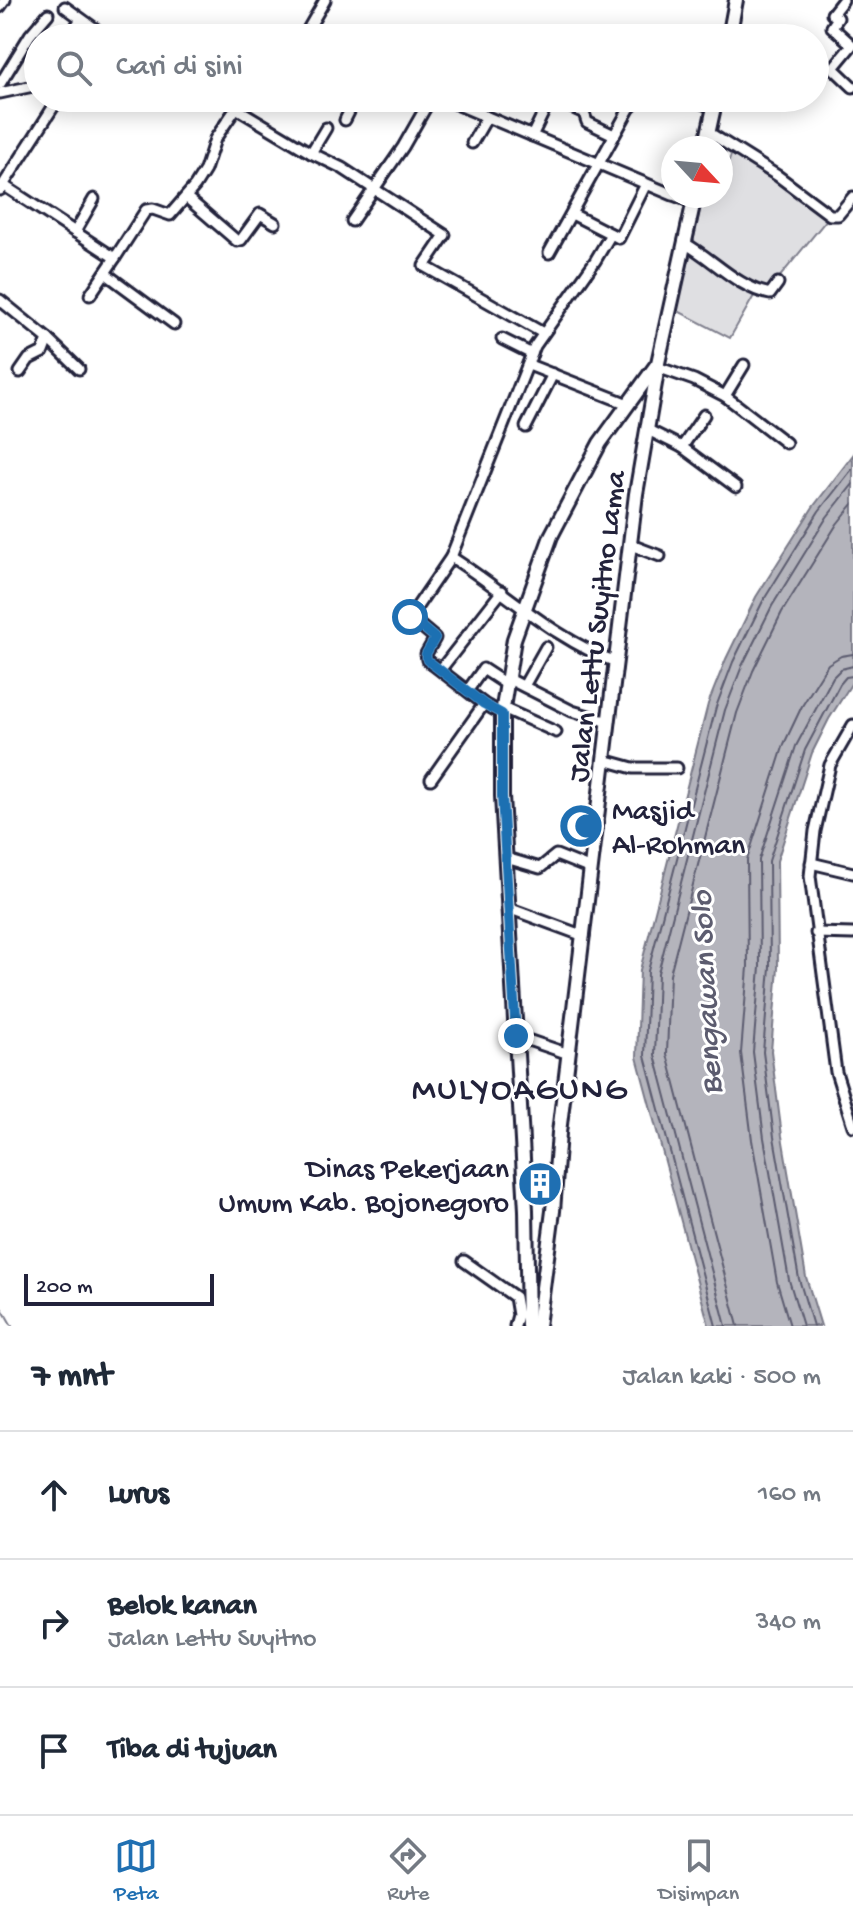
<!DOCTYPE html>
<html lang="id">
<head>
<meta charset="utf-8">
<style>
	:root { --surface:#fff; --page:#f6f6f7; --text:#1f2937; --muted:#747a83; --line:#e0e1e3; --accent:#1f6fb2 }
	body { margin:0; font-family:"Gochi Hand",sans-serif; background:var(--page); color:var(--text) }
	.compass { position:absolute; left:661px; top:136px; width:72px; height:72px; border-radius:50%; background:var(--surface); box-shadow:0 4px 20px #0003; rotate:116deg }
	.scale { position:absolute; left:24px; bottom:20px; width:190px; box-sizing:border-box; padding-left:8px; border:4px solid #22223b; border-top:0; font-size:22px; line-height:28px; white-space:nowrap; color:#22223b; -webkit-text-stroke:6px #fff; paint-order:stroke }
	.stop { position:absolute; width:24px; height:24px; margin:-18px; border:6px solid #1f6fb2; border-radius:50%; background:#fff }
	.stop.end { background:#1f6fb2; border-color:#fff; box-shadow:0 2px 8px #0008 }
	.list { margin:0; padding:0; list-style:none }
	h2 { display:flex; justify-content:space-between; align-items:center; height:104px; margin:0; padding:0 32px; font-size:34px }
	h2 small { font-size:26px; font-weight:400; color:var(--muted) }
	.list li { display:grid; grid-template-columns:52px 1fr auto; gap:24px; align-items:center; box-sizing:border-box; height:128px; padding:0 32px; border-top:2px solid var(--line) }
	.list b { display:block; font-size:30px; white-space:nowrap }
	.list p { margin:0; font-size:26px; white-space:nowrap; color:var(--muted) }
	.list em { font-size:26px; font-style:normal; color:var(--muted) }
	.icon { flex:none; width:44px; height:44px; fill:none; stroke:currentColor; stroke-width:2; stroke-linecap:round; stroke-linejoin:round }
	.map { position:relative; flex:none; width:853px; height:1326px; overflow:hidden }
	.search { position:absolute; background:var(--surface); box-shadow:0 4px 20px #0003; left:24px; right:24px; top:24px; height:88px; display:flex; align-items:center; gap:20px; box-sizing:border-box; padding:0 28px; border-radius:44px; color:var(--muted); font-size:30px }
	.sheet { height:488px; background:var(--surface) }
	nav { display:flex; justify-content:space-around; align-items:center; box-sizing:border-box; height:112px; border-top:2px solid var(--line); background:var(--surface); font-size:22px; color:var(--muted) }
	nav a { display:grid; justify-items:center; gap:4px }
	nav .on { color:var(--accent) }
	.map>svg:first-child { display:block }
	.green { fill:#dfdfe2; stroke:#80808e; stroke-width:2 }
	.water { fill:#b4b4bc; stroke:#7a7a88; stroke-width:2 }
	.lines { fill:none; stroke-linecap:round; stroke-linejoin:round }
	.shore { stroke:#5c5c6f; stroke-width:2 }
	.stream { stroke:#7a7a88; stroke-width:2 }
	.minor-casing { stroke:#22223b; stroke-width:15 }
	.major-casing { stroke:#22223b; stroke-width:18 }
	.minor { stroke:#fff; stroke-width:9 }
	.major { stroke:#fff; stroke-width:12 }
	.route { stroke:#1f6fb2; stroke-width:10 }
	.labels { text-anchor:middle; stroke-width:6; stroke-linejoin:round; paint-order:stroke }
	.street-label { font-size:30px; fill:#22223b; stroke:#fff }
	.poi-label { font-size:30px; fill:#22223b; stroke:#fff; text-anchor:start }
	.water-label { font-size:32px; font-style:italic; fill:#5c5c6f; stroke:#fff }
	.quarter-label { font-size:34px; letter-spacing:2px; fill:#22223b; stroke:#fff }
</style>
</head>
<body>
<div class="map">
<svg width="853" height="1326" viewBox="0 0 853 1326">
	<rect width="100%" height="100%" fill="#fff"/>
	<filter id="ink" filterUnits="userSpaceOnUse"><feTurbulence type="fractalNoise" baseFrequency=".0125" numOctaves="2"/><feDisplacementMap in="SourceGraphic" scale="16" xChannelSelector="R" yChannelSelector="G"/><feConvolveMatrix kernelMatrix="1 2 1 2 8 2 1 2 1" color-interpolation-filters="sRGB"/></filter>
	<g filter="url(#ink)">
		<!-- green -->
		<g class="green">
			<path d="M732,152l58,37 38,29 -59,72 -26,-10 -50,-38 10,-46h18v-24l4,1z"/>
			<path d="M690,250l65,44 -25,44 -54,-28z"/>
		</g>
		<!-- water -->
		<path class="water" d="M853,455v226l-24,38 -17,34 -35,108 1,107 -7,83 11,85 24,141 15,49h-112l-72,-269 3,-87 68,-266 18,-45 30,-62 57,-90z"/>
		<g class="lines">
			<!-- shore -->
			<g class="shore">
				<path d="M716,1326l-71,-270 3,-85 68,-264 17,-45 30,-61 56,-90 34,-43"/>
				<path d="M726,1326l-71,-271 3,-82 67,-263 17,-44 30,-60 55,-89 26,-33"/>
				<path d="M738,1326l-71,-272 3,-80 67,-261 16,-42 29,-59 55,-88 16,-20"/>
				<path d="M790,1326l-13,-44 -25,-142 -11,-87 7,-86 -1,-107 37,-116 18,-38 26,-42 13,-8 12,-2"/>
				<path d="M803,1326l-14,-46 -25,-142 -11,-86 7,-85 -1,-107 37,-114 37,-69 8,-8 12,-3"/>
				<path d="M813,1326l-14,-47 -25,-142 -11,-85 7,-85 -1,-106 36,-111 35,-66 6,-7 7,-1"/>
			</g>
			<!-- stream -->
			<path class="stream" d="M0,1305l12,21"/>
			<!-- minor casing -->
			<g class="minor-casing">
				<g id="minor">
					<path d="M843,0l-11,14 6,4 -6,9 20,18 -19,23 20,19"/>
					<path d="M0,7l5,-7"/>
					<path d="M65,7l43,31"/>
					<path d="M68,38l13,-19"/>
					<path d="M303,38l22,-38"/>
					<path d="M0,84l30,-49 18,-21"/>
					<path d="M0,93l38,-8"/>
					<path d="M442,98l231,97"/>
					<path d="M690,98l24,10"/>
					<path d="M236,108l75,45 31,15 103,67 -21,31 119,67"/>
					<path d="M345,120l11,-22"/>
					<path d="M708,132l70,44 52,39h8l15,-18"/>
					<path d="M532,136l15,-31 7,-6 30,14 3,9 27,13"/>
					<path d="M472,143l15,-26"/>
					<path d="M311,153l15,-25"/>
					<path d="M3,185l112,73 31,-48 7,-1 17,6 25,-29 10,-16 10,-31 28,-41"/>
					<path d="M0,190l59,-92"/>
					<path d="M676,196l18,7"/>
					<path d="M186,197l51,44 4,-1 19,-26 15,9"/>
					<path d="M572,214l47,24 27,-54"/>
					<path d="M352,221l51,-74 28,-49"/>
					<path d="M75,232l19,-33"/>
					<path d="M686,244c27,15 52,44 84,50l8,-11"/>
					<path d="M549,253l80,-144 10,-11"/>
					<path d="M105,273l69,51"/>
					<path d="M90,295l25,-37"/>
					<path d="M0,300l48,39 -5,13 -14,7 -9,13"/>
					<path d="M48,339l31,30"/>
					<path d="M502,339l30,15"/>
					<path d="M529,365l99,39"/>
					<path d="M657,367l37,13 31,16 61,47"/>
					<path d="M725,396l19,-31"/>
					<path d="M526,427l27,-53"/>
					<path d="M648,430l34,17 54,40"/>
					<path d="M682,447l22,-32"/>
					<path d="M631,545l29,11"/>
					<path d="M451,557c54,34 104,83 165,105"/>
					<path d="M441,669l61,-78"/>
					<path d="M507,678l65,33 37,11"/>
					<path d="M524,686l22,-39"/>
					<path d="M468,690l15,-21 23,15"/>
					<path d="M503,708l53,24"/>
					<path d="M502,714l-18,-10 -57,-44 -1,-6 9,-16 -25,-21 41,-60 84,-211 60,-85 16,-27"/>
					<path d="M853,725l-23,40 -15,66 -5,45 26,196 17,54"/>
					<path d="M604,760l29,8h44"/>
					<path d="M431,779l53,-75"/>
					<path d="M506,858l34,10 16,-13 35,14"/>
					<path d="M811,863l42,10"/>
					<path d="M511,909l73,27"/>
					<path d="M816,933l37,1"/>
					<path d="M516,1036l53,18"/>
					<path d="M464,1261l51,36 3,18 -3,11"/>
				</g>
			</g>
			<!-- major casing -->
			<g class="major-casing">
				<g id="major">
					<path d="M729,38l7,-38"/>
					<path d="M705,148l11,-50"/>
					<path d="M528,1326l-2,-116 -24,-414v-82l12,-75 37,-103 49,-93 58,-80 37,-167"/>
					<path d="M538,1326l15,-115 6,-78 77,-639 22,-128"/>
				</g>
			</g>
			<!-- minor -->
			<use href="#minor" class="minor"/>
			<!-- major -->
			<use href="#major" class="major"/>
		</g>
	</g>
	<g class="lines" filter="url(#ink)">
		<!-- route -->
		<path class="route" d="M410,617l25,21 -9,16 1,6 57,44 18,10v82l14,240"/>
	</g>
	<!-- icons -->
	<defs>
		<g id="mosque-disc" transform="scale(2.3)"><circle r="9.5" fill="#1f6fb2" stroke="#fff"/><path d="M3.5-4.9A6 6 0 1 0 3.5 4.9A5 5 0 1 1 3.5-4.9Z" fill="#fff"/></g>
		<g id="building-disc" transform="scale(2.3)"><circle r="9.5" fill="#1f6fb2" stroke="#fff"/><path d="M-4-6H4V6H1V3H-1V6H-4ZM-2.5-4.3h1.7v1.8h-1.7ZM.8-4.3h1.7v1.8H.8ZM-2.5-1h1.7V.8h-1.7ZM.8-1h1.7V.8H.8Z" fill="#fff"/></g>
	</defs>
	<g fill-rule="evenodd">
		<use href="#mosque-disc" x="581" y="826"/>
		<use href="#building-disc" x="540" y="1184"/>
	</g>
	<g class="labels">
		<!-- street labels -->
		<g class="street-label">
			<text transform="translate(595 626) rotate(-83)" y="10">Jalan Lettu Suyitno Lama</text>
		</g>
		<!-- poi labels -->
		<g class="poi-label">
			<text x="612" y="819">Masjid<tspan x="612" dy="34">Al-Rohman</tspan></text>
			<text x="509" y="1177" text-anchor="end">Dinas Pekerjaan<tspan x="509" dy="34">Umum Kab. Bojonegoro</tspan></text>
		</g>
		<!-- water labels -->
		<g class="water-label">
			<text transform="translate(704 993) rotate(-93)" y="11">Bengawan Solo</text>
		</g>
		<!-- quarter labels -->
		<g class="quarter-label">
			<text x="520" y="1098">MULYOAGUNG</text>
		</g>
	</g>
</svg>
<svg class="compass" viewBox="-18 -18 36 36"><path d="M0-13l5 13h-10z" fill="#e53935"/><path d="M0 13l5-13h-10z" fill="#747a83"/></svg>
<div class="scale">200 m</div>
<div class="stop" style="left:410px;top:617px"></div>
<div class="stop end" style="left:516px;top:1036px"></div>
<div class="search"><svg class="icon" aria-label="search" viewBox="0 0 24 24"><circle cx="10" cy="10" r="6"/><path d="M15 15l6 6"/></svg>Cari di sini</div>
</div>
<section class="sheet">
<h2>7 mnt<small>Jalan kaki · 500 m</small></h2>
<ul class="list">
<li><svg class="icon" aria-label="ahead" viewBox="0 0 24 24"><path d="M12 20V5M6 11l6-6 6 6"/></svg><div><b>Lurus</b></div><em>160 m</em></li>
<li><svg class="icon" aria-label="right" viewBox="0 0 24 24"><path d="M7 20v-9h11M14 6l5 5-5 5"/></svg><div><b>Belok kanan</b><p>Jalan Lettu Suyitno</p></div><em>340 m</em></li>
<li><svg class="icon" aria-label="arrive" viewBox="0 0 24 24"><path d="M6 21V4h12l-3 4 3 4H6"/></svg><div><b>Tiba di tujuan</b></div></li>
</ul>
</section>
<nav>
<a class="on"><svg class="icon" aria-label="map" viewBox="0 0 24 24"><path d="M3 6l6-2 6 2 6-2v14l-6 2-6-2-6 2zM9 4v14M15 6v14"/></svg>Peta</a>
<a><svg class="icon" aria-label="directions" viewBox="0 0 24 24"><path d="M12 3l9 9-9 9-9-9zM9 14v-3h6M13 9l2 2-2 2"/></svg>Rute</a>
<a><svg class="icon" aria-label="saved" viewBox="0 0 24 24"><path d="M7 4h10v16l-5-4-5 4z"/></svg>Disimpan</a>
</nav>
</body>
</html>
